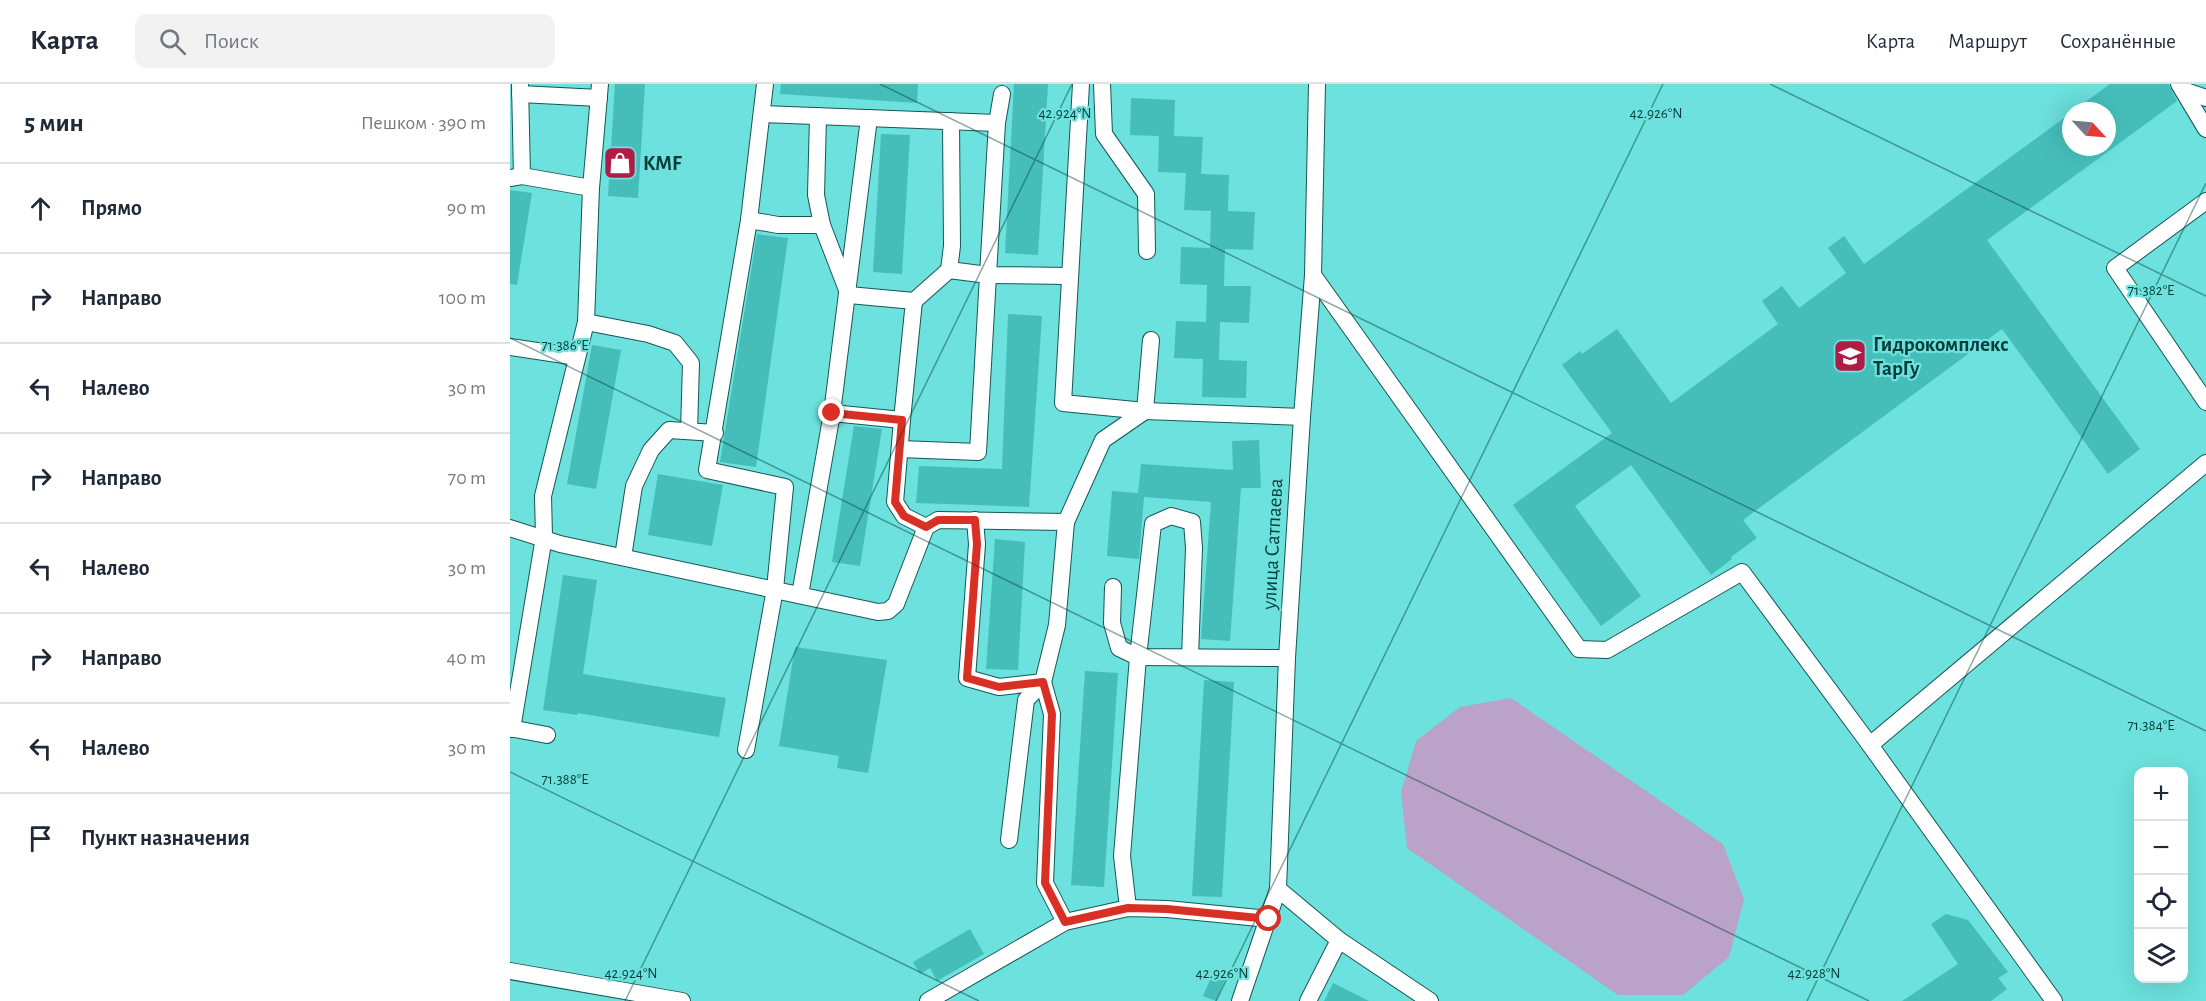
<!DOCTYPE html>
<html lang="ru">
<head>
<meta charset="utf-8">
<style>
	:root { --surface:#fff; --page:#f2f2f3; --text:#1f2937; --muted:#747a83; --line:#e0e1e3 }
	body { margin:0; font-family:"Alegreya Sans",sans-serif; background:var(--page); color:var(--text) }
	.controls { position:absolute; right:18px; bottom:18px; display:grid; overflow:hidden; border-radius:12px; box-shadow:0 6px 24px #0002 }
	.controls button { width:54px; height:54px; display:grid; place-items:center; padding:0; border:0; border-bottom:2px solid var(--line); background:var(--surface); color:var(--text); font:30px sans-serif }
	.compass { position:absolute; left:1552px; top:18px; width:54px; height:54px; border-radius:50%; background:var(--surface); box-shadow:0 6px 24px #0002; rotate:116deg }
	.stop { position:absolute; width:18px; height:18px; margin:-14px; border:4px solid #d93025; border-radius:50%; background:#fff }
	.stop.end { background:#d93025; border-color:#fff; box-shadow:0 2px 6px #0008 }
	.list { margin:0; padding:0; list-style:none }
	h2 { display:flex; justify-content:space-between; align-items:center; height:78px; margin:0; padding:0 24px; font-size:26px }
	h2 small { font-size:20px; font-weight:400; color:var(--muted) }
	.list li { display:grid; grid-template-columns:39px 1fr auto; gap:18px; align-items:center; box-sizing:border-box; height:90px; padding:0 24px; border-top:2px solid var(--line) }
	.list b { display:block; font-size:22px; white-space:nowrap }
	.list em { font-size:20px; font-style:normal; color:var(--muted) }
	.icon { flex:none; width:33px; height:33px; fill:none; stroke:currentColor; stroke-width:2; stroke-linecap:round; stroke-linejoin:round }
	.map { position:relative; flex:none; width:1696px; height:917px; overflow:hidden }
	header { display:flex; align-items:center; gap:36px; box-sizing:border-box; height:84px; padding:0 30px; background:var(--surface); border-bottom:2px solid var(--line) }
	header strong { font-size:28px }
	nav { display:flex; gap:33px; margin-inline-start:auto; font-size:21px }
	.search { width:420px; height:54px; background:var(--page); display:flex; align-items:center; gap:15px; box-sizing:border-box; padding:0 21px; border-radius:12px; color:var(--muted); font-size:22px }
	main { display:flex }
	aside { flex:1; background:var(--surface) }
	.map>svg:first-child { display:block }
	.green { fill:#baa2c9 }
	.building { fill:#45beba }
	.lines { fill:none; stroke-linecap:round; stroke-linejoin:round }
	.minor-casing { stroke:#155755; stroke-width:18 }
	.minor { stroke:#fff; stroke-width:16 }
	.route { stroke:#d93025; stroke-width:8 }
	.ticks { fill:none; stroke:#063d3b; stroke-width:1.5; stroke-opacity:0.45 }
	.labels { text-anchor:middle; stroke-width:4.5; stroke-linejoin:round; paint-order:stroke }
	.poi-label { font-size:21px; font-weight:bold; fill:#063d3b; stroke:#6ce1dd; text-anchor:start }
	.street-label { font-size:21px; fill:#063d3b; stroke:#6ce1dd }
	.ticks-label { font-size:15px; text-anchor:middle; fill:#063d3b; stroke:#6ce1dd; stroke-width:4.5; stroke-linejoin:round; paint-order:stroke }
</style>
</head>
<body>
<header>
<strong>Карта</strong>
<div class="search"><svg class="icon" aria-label="search" viewBox="0 0 24 24"><circle cx="10" cy="10" r="6"/><path d="M15 15l6 6"/></svg>Поиск</div>
<nav><a>Карта</a><a>Маршрут</a><a>Сохранённые</a></nav>
</header>
<main>
<aside>
<h2>5 мин<small>Пешком · 390 m</small></h2>
<ul class="list">
<li><svg class="icon" aria-label="ahead" viewBox="0 0 24 24"><path d="M12 20V5M6 11l6-6 6 6"/></svg><div><b>Прямо</b></div><em>90 m</em></li>
<li><svg class="icon" aria-label="right" viewBox="0 0 24 24"><path d="M7 20v-9h11M14 6l5 5-5 5"/></svg><div><b>Направо</b></div><em>100 m</em></li>
<li><svg class="icon" aria-label="left" viewBox="0 0 24 24"><path d="M17 20v-9H6M10 6l-5 5 5 5"/></svg><div><b>Налево</b></div><em>30 m</em></li>
<li><svg class="icon" aria-label="right" viewBox="0 0 24 24"><path d="M7 20v-9h11M14 6l5 5-5 5"/></svg><div><b>Направо</b></div><em>70 m</em></li>
<li><svg class="icon" aria-label="left" viewBox="0 0 24 24"><path d="M17 20v-9H6M10 6l-5 5 5 5"/></svg><div><b>Налево</b></div><em>30 m</em></li>
<li><svg class="icon" aria-label="right" viewBox="0 0 24 24"><path d="M7 20v-9h11M14 6l5 5-5 5"/></svg><div><b>Направо</b></div><em>40 m</em></li>
<li><svg class="icon" aria-label="left" viewBox="0 0 24 24"><path d="M17 20v-9H6M10 6l-5 5 5 5"/></svg><div><b>Налево</b></div><em>30 m</em></li>
<li><svg class="icon" aria-label="arrive" viewBox="0 0 24 24"><path d="M6 21V4h12l-3 4 3 4H6"/></svg><div><b>Пункт назначения</b></div></li>
</ul>
</aside>
<div class="map">
<svg width="1696" height="917" viewBox="0 0 1696 917">
	<rect width="100%" height="100%" fill="#6ce1dd"/>
	<!-- green -->
	<path class="green" d="M1001,614l212,146 21,55 -15,58 -46,38h-65l-211,-147 -6,-56 15,-51 44,-34z"/>
	<!-- building -->
	<g class="building">
		<path d="M105,0h30l-7,114 -30,-2z"/>
		<path d="M271,0h137l-1,19 -137,-9z"/>
		<path d="M504,0h34l-10,171 -33,-2z"/>
		<path d="M1600,0h59l8,17 -190,139 153,209 -32,25 -106,-145 -259,191 14,18 -26,19 1,2 -21,16 -80,-110 -56,41 66,90 -40,30 -88,-121 99,-72 -50,-68 18,-14 2,3 35,-25 54,74 107,-79 -16,-23 20,-15 17,22 47,-35 -18,-25 16,-12 20,28 207,-151v34h36v-36h-34z"/>
		<path d="M621,14l44,2 -1,36 29,1 -2,37 28,1 -1,36 27,1 -2,38 -28,-1 -1,37h27l-2,37 -29,-1 -1,38 28,1 -1,37 -44,-1 1,-38 -29,-1 2,-37 30,1 1,-37 -27,-1 1,-37 29,1 1,-37 -27,-1 2,-37 -28,-1 1,-36 -29,-1z"/>
		<path d="M371,50l29,1 -8,139 -29,-2z"/>
		<path d="M0,106l22,3 -15,92 -7,-1z"/>
		<path d="M247,150l31,4 -32,229 -36,-5z"/>
		<path d="M498,230l34,2 -13,191 -113,-4 3,-37 83,3z"/>
		<path d="M82,261l29,5 -25,139 -29,-5z"/>
		<path d="M344,342l28,3 -22,137 -28,-4z"/>
		<path d="M749,356l2,48h-20l-11,153 -29,-2 10,-137 -67,-5 -5,62 -32,-3 5,-65 26,2 3,-29 92,6 -1,-29z"/>
		<path d="M148,390l65,11 -11,61 -64,-11z"/>
		<path d="M485,455l30,3 -7,128 -32,-1z"/>
		<path d="M53,491l34,5 -14,94 143,24 -7,39 -141,-24 -1,2 -34,-5z"/>
		<path d="M285,563l92,13 -19,113 -31,-5 2,-12 -60,-10z"/>
		<path d="M575,587l33,2 -14,214 -33,-2z"/>
		<path d="M694,596l30,2 -12,215 -30,-1z"/>
		<path d="M1436,830l22,6 40,52 -10,6 9,11 -16,12h-89l56,-37 -27,-40z"/>
		<path d="M460,845l14,25 -47,27 -7,-13 -10,6 -7,-12z"/>
		<path d="M704,886l13,5 -11,26 -13,-5z"/>
		<path d="M823,899l36,18h-45z"/>
	</g>
	<g class="lines">
		<!-- minor casing -->
		<g class="minor-casing">
			<g id="minor">
				<path d="M10,0l2,92"/>
				<path d="M571,0l-18,319 82,8 157,6"/>
				<path d="M592,0l2,50 42,60 1,57"/>
				<path d="M1669,0l27,45"/>
				<path d="M1673,6l23,8"/>
				<path d="M10,10l79,4"/>
				<path d="M492,10l-5,29 -9,152 81,1"/>
				<path d="M252,30l235,9"/>
				<path d="M308,32l-2,79 6,30 27,70 65,6 -12,119 -70,-7"/>
				<path d="M0,94l12,-2 69,12"/>
				<path d="M1696,117l-91,67 91,134"/>
				<path d="M239,136l29,5h44"/>
				<path d="M439,186l3,-24 -1,-125"/>
				<path d="M803,191l266,374 28,1 135,-78 128,173"/>
				<path d="M76,238l62,12 27,9 16,20 -2,68"/>
				<path d="M0,263l67,10"/>
				<path d="M392,336l-7,82 9,14 22,11"/>
				<path d="M390,365l78,3 10,-177 -39,-5 -35,31"/>
				<path d="M465,436l2,24 -10,134 32,9 44,-5 9,32 -7,169 20,39"/>
				<path d="M0,444l50,16 318,68 10,-1 8,-7 30,-77 12,-7 128,2 37,-82 42,-29 6,-71"/>
				<path d="M113,473l11,-71 17,-36 18,-20 46,3"/>
				<path d="M603,503l-1,36 7,25 19,9 -16,199 6,52"/>
				<path d="M290,511l32,-182 37,-295"/>
				<path d="M680,573l4,-109 -2,-26 -21,-6 -18,8 -15,133 149,1"/>
				<path d="M0,644l37,7"/>
				<path d="M2,645l32,-192 -1,-41 43,-174 5,-134 9,-104"/>
				<path d="M236,666l29,-161 10,-102 -78,-17 42,-250 16,-136"/>
				<path d="M499,756l17,-140 17,-18 14,-57 9,-103"/>
				<path d="M768,805l61,51 91,61"/>
				<path d="M0,887l172,30"/>
				<path d="M418,917l137,-79 63,-14 39,1 102,10"/>
				<path d="M730,917l38,-112 9,-231 15,-241 11,-142 4,-191"/>
				<path d="M798,917l31,-61"/>
				<path d="M1544,917l-184,-256 336,-282"/>
			</g>
		</g>
		<!-- minor -->
		<use href="#minor" class="minor"/>
	</g>
	<g class="lines">
		<!-- route -->
		<path class="route" d="M322,329l70,7 -7,82 9,14 22,11 12,-7h37l2,24 -10,134 32,9 44,-5 9,32 -7,169 20,39 63,-14 39,1 102,10"/>
	</g>
	<!-- ticks -->
	<path class="ticks" d="M370,0l1326,647M1260,0l436,212M0,254l1359,663M0,688l469,229M115,917l447,-917M706,917l447,-917M1297,917l399,-818"/>
	<!-- icons -->
	<defs>
		<g id="shop-square" transform="scale(1.725)"><rect x="-9" y="-9" width="18" height="18" rx="4" fill="#af1d46" stroke="#6ce1dd"/><path d="M-5-2.5h2.3a2.7 3.5 0 0 1 5.4 0H5L5.5 6h-11ZM-1.5-2.5h3a1.5 2.3 0 0 0-3 0Z" fill="#fff"/></g>
		<g id="university-square" transform="scale(1.725)"><rect x="-9" y="-9" width="18" height="18" rx="4" fill="#af1d46" stroke="#6ce1dd"/><path d="M0-5L7-2L0 1L-7-2ZM-4 1L0 2.5L4 1V4Q0 6-4 4Z" fill="#fff"/></g>
	</defs>
	<g fill-rule="evenodd">
		<use href="#shop-square" x="110" y="79"/>
		<use href="#university-square" x="1340" y="272"/>
	</g>
	<g class="labels">
		<!-- poi labels -->
		<g class="poi-label">
			<text x="133" y="86">KMF</text>
			<text x="1363" y="267">Гидрокомплекс<tspan x="1363" dy="24">ТарГу</tspan></text>
		</g>
		<!-- street labels -->
		<g class="street-label">
			<text transform="translate(762 460) rotate(-87)" y="7">улица Сатпаева</text>
		</g>
	</g>
	<g class="ticks-label">
		<text x="555" y="34">42.924°N</text>
		<text x="1146" y="34">42.926°N</text>
		<text x="1641" y="211">71.382°E</text>
		<text x="55" y="266">71.386°E</text>
		<text x="1641" y="646">71.384°E</text>
		<text x="55" y="700">71.388°E</text>
		<text x="121" y="894">42.924°N</text>
		<text x="712" y="894">42.926°N</text>
		<text x="1304" y="894">42.928°N</text>
	</g>
</svg>
<div class="controls">
<button>+</button>
<button>−</button>
<button><svg class="icon" aria-label="locate" viewBox="0 0 24 24"><circle cx="12" cy="12" r="6"/><path d="M12 2v4M12 18v4M2 12h4M18 12h4"/></svg></button>
<button><svg class="icon" aria-label="layers" viewBox="0 0 24 24"><path d="M12 4l9 5-9 5-9-5zM3 14l9 5 9-5"/></svg></button>
</div>
<svg class="compass" viewBox="-18 -18 36 36"><path d="M0-13l5 13h-10z" fill="#e53935"/><path d="M0 13l5-13h-10z" fill="#747a83"/></svg>
<div class="stop" style="left:759px;top:835px"></div>
<div class="stop end" style="left:322px;top:329px"></div>
</div>
</main>
</body>
</html>
